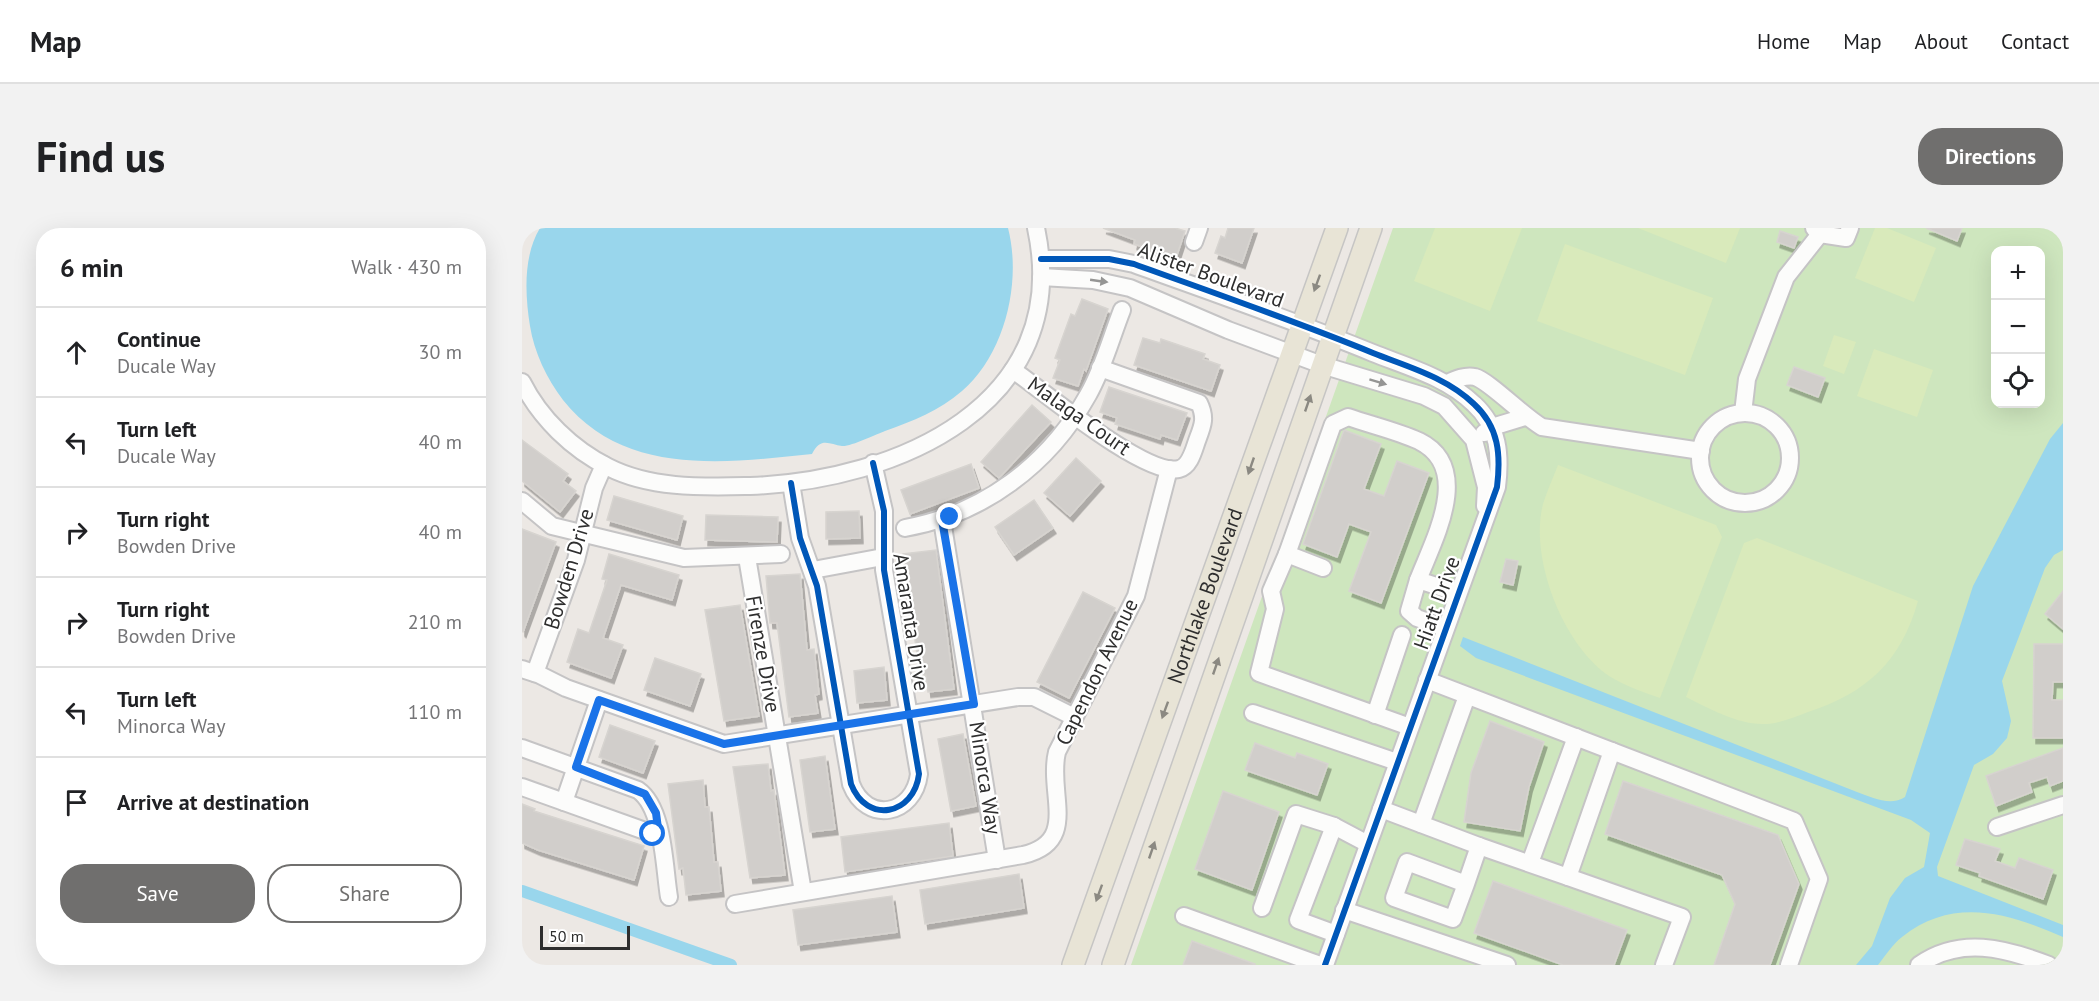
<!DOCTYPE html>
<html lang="en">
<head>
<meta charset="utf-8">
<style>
	:root { --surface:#fff; --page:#f2f2f2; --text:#202124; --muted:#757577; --line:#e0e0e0; --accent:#706f6e }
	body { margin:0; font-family:"PT Sans",sans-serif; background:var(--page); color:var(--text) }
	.controls { position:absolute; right:18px; top:18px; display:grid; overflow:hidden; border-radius:12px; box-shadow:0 6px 24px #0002 }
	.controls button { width:54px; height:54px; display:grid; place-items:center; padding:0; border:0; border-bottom:2px solid var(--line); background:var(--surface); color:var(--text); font:30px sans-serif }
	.scale { position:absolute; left:18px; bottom:15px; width:90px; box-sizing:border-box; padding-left:6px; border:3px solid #2e2e2e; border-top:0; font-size:16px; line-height:21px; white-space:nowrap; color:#2e2e2e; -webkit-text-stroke:4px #fff; paint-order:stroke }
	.stop { position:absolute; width:18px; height:18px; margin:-14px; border:4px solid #1a73e8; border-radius:50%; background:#fff }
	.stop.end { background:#1a73e8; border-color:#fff; box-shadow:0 2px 6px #0008 }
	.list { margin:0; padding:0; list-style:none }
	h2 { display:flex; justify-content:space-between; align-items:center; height:78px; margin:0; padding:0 24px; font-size:26px }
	h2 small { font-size:20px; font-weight:400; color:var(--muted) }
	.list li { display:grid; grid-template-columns:39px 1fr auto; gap:18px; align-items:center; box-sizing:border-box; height:90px; padding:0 24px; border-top:2px solid var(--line) }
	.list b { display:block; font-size:22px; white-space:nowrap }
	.list p { margin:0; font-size:20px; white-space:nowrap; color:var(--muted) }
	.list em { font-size:20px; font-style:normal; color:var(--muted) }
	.actions { display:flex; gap:12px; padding:18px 24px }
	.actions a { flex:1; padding:14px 0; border:2px solid var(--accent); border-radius:24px; text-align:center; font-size:21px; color:var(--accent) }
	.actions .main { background:var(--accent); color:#fff }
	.icon { flex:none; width:33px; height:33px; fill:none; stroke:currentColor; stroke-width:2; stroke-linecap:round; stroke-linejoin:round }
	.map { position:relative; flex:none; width:1541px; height:737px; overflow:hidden; border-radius:24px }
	header { display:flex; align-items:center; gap:36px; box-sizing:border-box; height:84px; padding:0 30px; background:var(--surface); border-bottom:2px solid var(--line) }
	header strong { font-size:28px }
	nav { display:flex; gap:33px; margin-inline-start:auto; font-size:21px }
	.intro { display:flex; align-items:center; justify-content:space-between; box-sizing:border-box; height:144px; padding:0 36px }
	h1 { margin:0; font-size:42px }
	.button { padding:15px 27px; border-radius:24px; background:var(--accent); color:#fff; font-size:21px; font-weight:700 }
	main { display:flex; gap:36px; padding:0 36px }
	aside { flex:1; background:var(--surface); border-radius:24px; box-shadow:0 6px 24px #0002 }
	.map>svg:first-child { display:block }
	.green { fill:#cee6be; fill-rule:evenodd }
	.pitch { fill:#d9eabb }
	.water { fill:#99d6ec }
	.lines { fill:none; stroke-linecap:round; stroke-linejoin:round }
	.canal { stroke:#99d6ec; stroke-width:12 }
	.building { fill:#d1cecb; stroke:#d7d4d0; stroke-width:1.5; filter:url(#shadow) }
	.minor-casing { stroke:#c5c4c5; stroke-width:20 }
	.major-casing { stroke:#c6c5c4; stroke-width:24 }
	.minor { stroke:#fcfcfb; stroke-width:16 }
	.major { stroke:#e8e4d6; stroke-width:21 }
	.cycleway-casing { stroke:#fff; stroke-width:10 }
	.cycleway { stroke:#0057b8; stroke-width:6 }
	.oneway { fill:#959594 }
	.oneway2 { fill:#8b8982 }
	.route { stroke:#1a73e8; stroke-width:8 }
	.labels { text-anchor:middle; stroke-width:4.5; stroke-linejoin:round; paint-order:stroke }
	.street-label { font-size:21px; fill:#2e2e2e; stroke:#fff }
</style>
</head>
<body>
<header>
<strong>Map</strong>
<nav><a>Home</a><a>Map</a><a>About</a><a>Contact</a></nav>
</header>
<div class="intro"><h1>Find us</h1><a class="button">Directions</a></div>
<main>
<aside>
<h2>6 min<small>Walk · 430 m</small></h2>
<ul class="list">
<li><svg class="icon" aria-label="ahead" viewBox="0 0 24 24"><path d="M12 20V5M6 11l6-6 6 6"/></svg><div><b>Continue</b><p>Ducale Way</p></div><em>30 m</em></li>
<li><svg class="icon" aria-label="left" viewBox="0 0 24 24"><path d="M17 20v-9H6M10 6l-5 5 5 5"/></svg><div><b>Turn left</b><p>Ducale Way</p></div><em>40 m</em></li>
<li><svg class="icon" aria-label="right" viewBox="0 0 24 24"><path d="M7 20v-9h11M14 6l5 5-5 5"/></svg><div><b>Turn right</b><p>Bowden Drive</p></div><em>40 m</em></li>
<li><svg class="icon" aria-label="right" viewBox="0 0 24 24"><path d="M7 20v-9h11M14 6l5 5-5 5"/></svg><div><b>Turn right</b><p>Bowden Drive</p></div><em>210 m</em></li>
<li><svg class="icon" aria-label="left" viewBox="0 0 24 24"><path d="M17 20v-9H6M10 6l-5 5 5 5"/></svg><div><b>Turn left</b><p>Minorca Way</p></div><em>110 m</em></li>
<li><svg class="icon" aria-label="arrive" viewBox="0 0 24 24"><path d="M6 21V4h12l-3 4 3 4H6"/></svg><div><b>Arrive at destination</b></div></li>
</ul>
<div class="actions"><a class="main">Save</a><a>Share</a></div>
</aside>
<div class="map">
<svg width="1541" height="737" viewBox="0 0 1541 737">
	<defs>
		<filter id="shadow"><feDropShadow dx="3" dy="5.5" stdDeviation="0" flood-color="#0004"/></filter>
	</defs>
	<rect width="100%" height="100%" fill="#ece8e4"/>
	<!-- green -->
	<path class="green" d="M871,0h670v737h-932zM1474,22h44v154h-44z"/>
	<!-- pitch -->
	<g class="pitch">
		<path d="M913,0h87l-32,83 -76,-30z"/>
		<path d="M1116,0h102l-14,35z"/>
		<path d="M1353,0h12l49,20 -22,54 -59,-24z"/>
		<path d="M1043,16l148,54 -28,77 -148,-54z"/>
		<path d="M1312,107l22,7 -12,32 -21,-8z"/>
		<path d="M1352,121l59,21 -16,47 -60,-21z"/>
		<path d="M1036,237l158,60 6,12 -62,161c-17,-6 -35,-12 -51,-22 -46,-31 -80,-118 -66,-172 4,-13 10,-26 15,-39z"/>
		<path d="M1235,310l161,63c-17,60 -51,92 -110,111 -13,5 -30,12 -44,12 -25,1 -56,-16 -78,-27l58,-154z"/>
	</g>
	<!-- water -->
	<g class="water">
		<path d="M18,0h468c14,54 -3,126 -46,163 -23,20 -49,30 -77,40 -8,3 -35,16 -43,15 -12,-1 -21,-10 -30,8 -86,9 -188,23 -249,-54 -16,-21 -29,-48 -33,-74 -5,-31 -7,-70 10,-98z"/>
		<path d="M1541,195v127l-9,5 -9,13 -43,113 9,40 -4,17 -14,16 -19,11 -37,102 1,9 125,49v12c-54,-24 -110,-41 -161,0 -9,7 -17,19 -24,28h-22l16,-19 18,-48 15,-20 19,-11 6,-34 -19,-13 -435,-162 -16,-12 3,-9 394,155c15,5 33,15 48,5l68,-211 77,-147z"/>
	</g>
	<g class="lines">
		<!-- canal -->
		<path class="canal" d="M0,663l209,74"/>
	</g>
	<!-- building -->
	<g class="building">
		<path d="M581,0h72l10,3 -9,27 -42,-14 1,-4z"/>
		<path d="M706,0h26l-12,35 -27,-10 6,-17 4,2z"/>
		<path d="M1404,0h36l-5,13z"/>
		<path d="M1258,3l18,6 -4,11 -17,-6z"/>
		<path d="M560,71l26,10 -22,62 -2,-2 -6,17 -25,-8 7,-18 -5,-2 16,-44 4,2z"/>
		<path d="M621,110l17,5 1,-4 44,15 -2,5 17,6 -9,26 -77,-26z"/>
		<path d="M1272,139l31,11 -7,19 -31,-12z"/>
		<path d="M587,159l78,26 -10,27 -16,-5 -1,4 -45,-15 2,-6 -17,-6z"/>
		<path d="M510,177l19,17 -52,56 -18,-16z"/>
		<path d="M822,202l37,14 -17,45 20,7 13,-35 32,12 -48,130 -32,-12 22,-59 -22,-8 -12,33 -34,-13z"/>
		<path d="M0,212l46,34 -5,7 13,10 -16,21 -38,-31z"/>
		<path d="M554,230l25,23 -31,35 -26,-23z"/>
		<path d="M449,236l8,24 -69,26 -9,-24z"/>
		<path d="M92,268l69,20 -6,24 -70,-20z"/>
		<path d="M512,272l19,28 -39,27 -19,-28z"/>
		<path d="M337,283l1,27 -34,1v-27z"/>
		<path d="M184,287l72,2 -1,25 -72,-2z"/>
		<path d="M0,301l34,13 -33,90 -1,-1z"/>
		<path d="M414,322l18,139 -26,3 -2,-17 -6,1 -17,-122z"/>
		<path d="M87,326l70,21 -7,25 -51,-15 -18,53 20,7 -12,33 -44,-16 11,-33 11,4 18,-53 -5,-1z"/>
		<path d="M984,331l12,2 -5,24 -13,-3z"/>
		<path d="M278,346l7,76 7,-1 5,45 -4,1 3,18 -29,4 -12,-94h-7l-4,-47z"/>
		<path d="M1541,363v38l-18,-15z"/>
		<path d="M561,364l32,16 -46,90 -32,-16z"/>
		<path d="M218,377l19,111 -35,5 -19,-111z"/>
		<path d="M1512,416h29v38h-10l-1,18h11v38h-30z"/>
		<path d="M133,430l46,16 -11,32 -46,-16z"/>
		<path d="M362,439l3,33 -30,3 -3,-32z"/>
		<path d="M968,493l54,21 -15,45 -9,44 -56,-9 7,-49z"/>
		<path d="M88,497l45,16 -12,32 -44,-16z"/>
		<path d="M441,506l13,72 -25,5 -13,-72z"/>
		<path d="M733,515l40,15 2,-5 31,11 -11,31 -72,-25z"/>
		<path d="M1541,520v33l-13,5 -3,-9 -18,6 3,9 -36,14 -10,-30z"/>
		<path d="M303,528l10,73 -25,3 -10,-72z"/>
		<path d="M246,536l3,27 3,-1 11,85 -35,3 -17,-111z"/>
		<path d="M181,552l2,27h4l5,55h4l3,29 -35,4 -3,-27 -4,1 -11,-85z"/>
		<path d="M1101,553l155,54 21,49 -29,81h-56l21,-61 -13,-29 -117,-41z"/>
		<path d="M701,563l56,21 -27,78 -57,-21z"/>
		<path d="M0,576l13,5 -1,2 110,35 -10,34 -96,-30 -16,-7z"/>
		<path d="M427,595l4,33 -108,16 -4,-35z"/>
		<path d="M1443,611l35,10 -5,12 20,7 4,-10 34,12 -10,29 -64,-23 1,-3 -24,-8z"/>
		<path d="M497,646l5,34 -99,16 -5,-34z"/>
		<path d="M971,653l134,49 -13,35h-51l-89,-32z"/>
		<path d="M370,668l5,36 -99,13 -5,-35z"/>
		<path d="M670,713l63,23v1h-72z"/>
	</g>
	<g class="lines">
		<!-- minor casing -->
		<g class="minor-casing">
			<g id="minor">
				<path d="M1292,0l6,6 26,4 4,-10"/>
				<path d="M672,14l5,-14"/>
				<path d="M519,31h68l25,5c80,29 161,57 239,89 35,14 73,24 101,51 25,23 27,51 23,83l-172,478"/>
				<path d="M519,49l52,3 37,8 98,42 94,35 102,31 20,10 30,34 12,47 -1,19"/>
				<path d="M491,142c30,21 133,107 166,99 12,-3 15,-21 19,-31 5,-13 8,-21 1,-35l-99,-35"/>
				<path d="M0,154c18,36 50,67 86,85 43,22 95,20 142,19 146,-5 324,-81 286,-258"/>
				<path d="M926,155c8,-4 17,-8 27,-6 14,4 48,39 67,50l159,24"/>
				<path d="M1221,185l4,-34 39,-102 34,-43"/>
				<circle cx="1223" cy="230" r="45"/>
				<path d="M962,205l8,-6 33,-10"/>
				<path d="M269,255l9,55 17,48 34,198c16,41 63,31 68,-10l-35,-204v-59l-11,-48"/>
				<path d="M0,273l30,25 132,32 97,-4"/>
				<path d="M420,292l55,340"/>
				<path d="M383,300c78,-14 144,-63 183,-133 15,-26 23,-57 34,-85"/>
				<path d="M765,326l-16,37 4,18 -16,64 151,54"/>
				<path d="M225,329l56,335"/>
				<path d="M801,340l-36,-14 46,-130 15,-7c23,8 49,14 71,24 55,27 14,100 -1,139l40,13"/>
				<path d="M291,342l70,-13"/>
				<path d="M896,352l-9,31 8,7 28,10"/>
				<path d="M0,441l18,6 26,13 158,56 294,-47h16l40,20"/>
				<path d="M13,445l41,-113 18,-72 10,-23"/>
				<path d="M905,452l367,141 25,58 -30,86"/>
				<path d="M731,485l144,49"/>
				<path d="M853,487l27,-80"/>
				<path d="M0,520l116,42c26,18 26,77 31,107"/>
				<path d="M1090,523l-44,126 114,40 -18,48"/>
				<path d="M0,559l137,49"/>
				<path d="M42,574l35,-102"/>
				<path d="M859,581l98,37 -13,38 -59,-22 -13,36 59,21 13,-35"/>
				<path d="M899,596l46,-128"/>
				<path d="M1475,599l66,-22"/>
				<path d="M957,618l89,31"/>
				<path d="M1008,635l46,-126"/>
				<path d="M213,676l288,-49c57,-13 24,-62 34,-103l79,-156 33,-127"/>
				<path d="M740,680l34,-94 38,12"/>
				<path d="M822,682l163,55"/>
				<path d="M662,688l136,49"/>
				<path d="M814,706l-38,-14 36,-94 34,18"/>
				<path d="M1397,737c41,-29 86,-17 130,0"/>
			</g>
		</g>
		<!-- major casing -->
		<g class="major-casing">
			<g id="major">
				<path id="s1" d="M551,737l264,-737"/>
				<path d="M591,737l258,-737"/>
			</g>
		</g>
		<!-- minor -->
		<use href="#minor" class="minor"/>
		<!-- major -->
		<use href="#major" class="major"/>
		<!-- cycleway casing -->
		<g class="cycleway-casing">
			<g id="cycleway">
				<path d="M519,31h68l25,5c80,29 161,57 239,89 35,14 73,24 101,51 25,23 27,51 23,83l-172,478"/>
				<path d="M269,255l9,55 17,48 34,198c16,41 63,31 68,-10l-35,-204v-59l-11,-48"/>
			</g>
		</g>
		<!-- cycleway -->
		<use href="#cycleway" class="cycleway"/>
	</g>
	<!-- one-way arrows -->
	<defs><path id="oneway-solid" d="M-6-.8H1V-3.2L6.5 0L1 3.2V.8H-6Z" transform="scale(1.5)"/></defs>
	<g class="oneway">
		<use href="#oneway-solid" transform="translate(577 53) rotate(8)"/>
		<use href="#oneway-solid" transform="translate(856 154) rotate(17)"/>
	</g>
	<g class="oneway2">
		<use href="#oneway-solid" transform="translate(795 55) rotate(110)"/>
		<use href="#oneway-solid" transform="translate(786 175) rotate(-71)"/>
		<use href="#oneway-solid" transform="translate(729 238) rotate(109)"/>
		<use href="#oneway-solid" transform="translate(694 438) rotate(-71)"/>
		<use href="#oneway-solid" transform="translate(643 482) rotate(110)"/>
		<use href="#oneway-solid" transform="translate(630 622) rotate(-71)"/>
		<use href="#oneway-solid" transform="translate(577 665) rotate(110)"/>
	</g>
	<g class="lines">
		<!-- route -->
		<path class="route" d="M131,606l6,2 -3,-23 -11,-19 -69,-27 23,-67 125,44 250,-40 -32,-184 8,-3"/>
	</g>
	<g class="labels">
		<!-- street labels -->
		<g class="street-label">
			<text transform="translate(689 47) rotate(20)" y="7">Alister Boulevard</text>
			<text transform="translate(557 188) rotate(35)" y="7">Malaga Court</text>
			<text transform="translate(47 341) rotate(-73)" y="7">Bowden Drive</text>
			<text dy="7" stroke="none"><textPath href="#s1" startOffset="392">Northlake Boulevard</textPath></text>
			<text transform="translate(915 375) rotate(-70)" y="7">Hiatt Drive</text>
			<text transform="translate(389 394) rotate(81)" y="7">Amaranta Drive</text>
			<text transform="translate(241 426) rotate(80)" y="7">Firenze Drive</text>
			<text transform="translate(575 444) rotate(-64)" y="7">Capendon Avenue</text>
			<text transform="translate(463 550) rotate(81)" y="7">Minorca Way</text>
		</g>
	</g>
</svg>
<div class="controls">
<button>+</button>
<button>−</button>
<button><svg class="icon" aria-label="locate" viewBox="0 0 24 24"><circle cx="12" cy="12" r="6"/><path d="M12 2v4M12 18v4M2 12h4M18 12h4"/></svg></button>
</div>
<div class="scale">50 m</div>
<div class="stop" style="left:131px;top:606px"></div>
<div class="stop end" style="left:428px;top:289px"></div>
</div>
</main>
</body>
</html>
